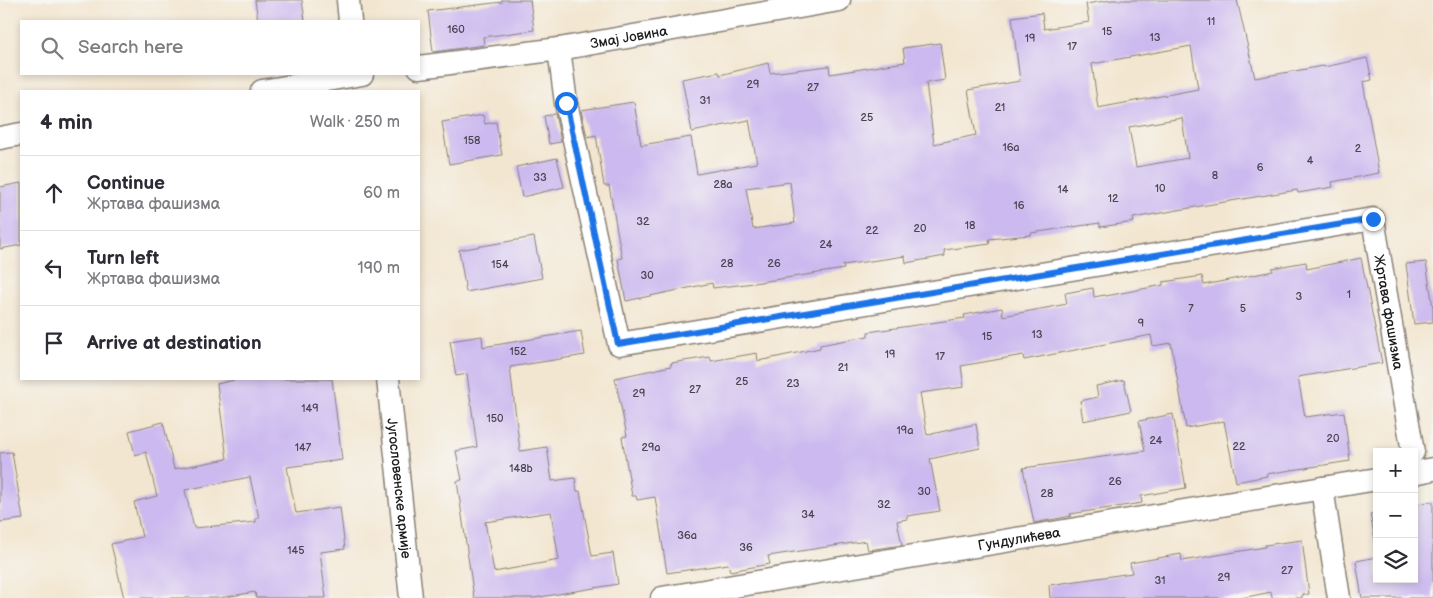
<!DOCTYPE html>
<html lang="en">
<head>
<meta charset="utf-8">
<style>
	:root { --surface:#fff; --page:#f7f7f7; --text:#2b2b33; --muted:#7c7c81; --line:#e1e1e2 }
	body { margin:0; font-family:"Balsamiq Sans",sans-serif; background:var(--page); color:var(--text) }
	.controls { position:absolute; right:15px; bottom:15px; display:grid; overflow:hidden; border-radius:0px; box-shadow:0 2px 8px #0003 }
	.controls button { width:45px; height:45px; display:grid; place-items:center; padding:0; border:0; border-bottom:1px solid var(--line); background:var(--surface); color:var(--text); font:25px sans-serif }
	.stop { position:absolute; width:15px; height:15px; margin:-11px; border:4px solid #1a73e8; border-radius:50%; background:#fff }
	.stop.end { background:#1a73e8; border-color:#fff; box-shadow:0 1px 5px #0008 }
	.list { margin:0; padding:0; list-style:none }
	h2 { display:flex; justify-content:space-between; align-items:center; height:65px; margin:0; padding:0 20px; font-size:21px }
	h2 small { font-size:16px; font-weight:400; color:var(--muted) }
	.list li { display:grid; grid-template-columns:32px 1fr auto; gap:15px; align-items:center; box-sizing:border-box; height:75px; padding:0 20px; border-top:1px solid var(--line) }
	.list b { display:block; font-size:19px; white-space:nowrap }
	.list p { margin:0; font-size:16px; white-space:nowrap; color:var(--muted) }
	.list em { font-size:16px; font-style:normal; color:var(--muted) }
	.icon { flex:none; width:28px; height:28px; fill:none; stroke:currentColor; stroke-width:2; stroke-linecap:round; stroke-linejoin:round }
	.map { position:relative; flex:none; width:1433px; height:598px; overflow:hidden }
	.search { position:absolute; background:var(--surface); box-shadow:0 2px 8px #0003; left:20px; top:20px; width:400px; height:55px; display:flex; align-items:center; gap:12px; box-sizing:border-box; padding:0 18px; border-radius:0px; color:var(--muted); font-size:19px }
	.panel { position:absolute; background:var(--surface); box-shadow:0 2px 8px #0003; left:20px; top:90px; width:400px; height:290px; border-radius:0px }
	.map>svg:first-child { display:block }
	.building { fill:#ccb9ef; fill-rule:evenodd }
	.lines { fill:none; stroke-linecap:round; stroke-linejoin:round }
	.minor-casing { stroke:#888176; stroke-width:25 }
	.minor { stroke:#fff; stroke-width:22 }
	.route { stroke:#1a73e8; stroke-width:6 }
	.labels { text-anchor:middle; stroke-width:4; stroke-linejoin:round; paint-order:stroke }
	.number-label { font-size:11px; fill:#484351 }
	.street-label { font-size:14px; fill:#1c1c1c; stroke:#f6f6f2 }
</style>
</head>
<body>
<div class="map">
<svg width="1433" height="598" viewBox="0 0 1433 598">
	<rect width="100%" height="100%" fill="#f6f6f2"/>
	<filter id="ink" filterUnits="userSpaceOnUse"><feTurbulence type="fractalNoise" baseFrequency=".02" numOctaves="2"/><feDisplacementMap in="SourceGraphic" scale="10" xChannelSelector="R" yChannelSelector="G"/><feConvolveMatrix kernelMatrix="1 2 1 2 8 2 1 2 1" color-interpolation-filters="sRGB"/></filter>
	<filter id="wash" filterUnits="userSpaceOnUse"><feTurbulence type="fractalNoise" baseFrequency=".0096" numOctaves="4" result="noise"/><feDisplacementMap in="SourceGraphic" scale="20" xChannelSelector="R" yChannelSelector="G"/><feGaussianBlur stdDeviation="1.12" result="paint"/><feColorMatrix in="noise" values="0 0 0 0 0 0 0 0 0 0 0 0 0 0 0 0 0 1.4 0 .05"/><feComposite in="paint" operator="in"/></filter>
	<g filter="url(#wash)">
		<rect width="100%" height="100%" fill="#f3e6d0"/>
		<g id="blocks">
			<!-- building -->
			<g class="building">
				<path d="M255,0h47l3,21h-47z"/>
				<path d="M502,0h28l4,30 -51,7 1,8 -51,7 -5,-41 74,-9z"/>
				<path d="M1111,0h126l18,78 68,-12 1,1 43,-9 5,22 -9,2 16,91 -47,9 1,5 -35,6 -1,-3 -96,16 -68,12 1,4 -34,5v-4l-69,10v2l-42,4 1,5 -46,6 1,6 -39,7 -1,-7 -62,9 1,4 -90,14 -41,5 -1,-5 -86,18 -8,-42 4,-1 -13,-72h-5l-8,-51 -9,2 -6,-27 53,-8 7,43 50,-8 6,37 60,-11 -8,-43 -57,12 -10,-53 37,-7 1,3 48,-12 2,10 59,-7 1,8 75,-12 -2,-14 37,-5 5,37 -19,3 8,61 42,-9 -8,-45 52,-9 -8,-64 30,-4 2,16 45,-7 -3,-18zM1191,46l7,43 -100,19 -6,-44zM1182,118l6,40 -52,9 -7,-40zM790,182l5,41 -42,6 -7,-41z"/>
				<path d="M555,114l6,28 -12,2 -5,-28z"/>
				<path d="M483,115l2,9 11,-2 6,33 -53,9 -7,-42z"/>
				<path d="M557,158l7,29 -42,10 -6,-30z"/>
				<path d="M21,183v62l-21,4v-62z"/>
				<path d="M534,237l8,41 -76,14 -7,-42z"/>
				<path d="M1361,258l21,105 -84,14 7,40 39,-5 6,49 -84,13 1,2 -31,6 -12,-61 -38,7 -15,-85 -18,3 -2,-11 -127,25 -1,-5 -62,11 3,21 -44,6 7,42 49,-11 4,24 -50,11 10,52 -33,5v3l-10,2 5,24 -34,5 -2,-9 -98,15 2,8 -40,7 -2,-7 -61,9 -12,-76 -18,3 -1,-4h-4l-10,-59 5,-1 -12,-58 56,-12v-3l39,-6 1,4 46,-8 1,8 62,-13v-3l48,-9v-4l97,-14 -1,-3 38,-7 1,8 64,-12 -2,-11 28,-5 1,9 11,-2 1,1 57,-11v-3l39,-6 2,9 69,-14 -1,-3 34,-6 1,7z"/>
				<path d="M1426,262l7,46v14l-19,2 -8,-60z"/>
				<path d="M581,331l4,24 -75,12 10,84 27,-4 5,34 23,-3 2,13h3l12,65 21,-3 5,31 -84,14h-60l-17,-117 5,-1 -6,-29 21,-4 -10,-73 -11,2 -6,-35 32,-5 1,11zM551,512l8,48 -65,12 -9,-50z"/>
				<path d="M238,379h94l10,81 -55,7 9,46 44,-6 5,42 -25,3 6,46h-70l-1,-6 -35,6h-96l-13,-54 31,-7 -8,-35 23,-6 -11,-44 -11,3 -6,-24 34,-9 11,47 53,-10 -10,-75zM250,477l9,41h-3v4l-62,6 -9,-38z"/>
				<path d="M1124,380l7,31 -48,10 -3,-20 18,-4 -2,-11z"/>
				<path d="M1173,414l13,74 -45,8 1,7 -72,11 1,2 -37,7 -11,-55 122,-17 -6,-30z"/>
				<path d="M12,452l11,67 -23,3v-69z"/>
				<path d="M1433,501v97h-71l-6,-37 21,-4v22h37v-74z"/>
				<path d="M1377,512v38l-7,-36z"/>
				<path d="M1302,540l7,54 -7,1v3h-30l-1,-6 -29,6h-192l-1,-13 83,-12 -2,-10 51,-9 1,7 83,-14v-2z"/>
			</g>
		</g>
	</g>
	<g filter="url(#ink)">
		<use href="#blocks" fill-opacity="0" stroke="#888176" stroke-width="1"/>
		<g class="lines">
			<!-- minor casing -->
			<g class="minor-casing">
				<g id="minor">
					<path d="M348,0l2,21"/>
					<path id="s1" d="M559,49l7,54 53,241 754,-125 40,233"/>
					<path id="s2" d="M419,67l140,-18 280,-49"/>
					<path d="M262,91l100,-17"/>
					<path d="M0,138l21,-4"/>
					<path id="s3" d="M388,379l23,219"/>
					<path d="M1414,473l19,-4"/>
					<path d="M1322,488l17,110"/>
					<path id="s4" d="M662,598l715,-119"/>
				</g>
			</g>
			<!-- minor -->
			<use href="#minor" class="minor"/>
		</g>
	</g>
	<g class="lines" filter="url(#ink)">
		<!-- route -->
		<path class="route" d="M566,103l52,241 755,-125"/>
	</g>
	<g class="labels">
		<!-- number labels -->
		<g class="number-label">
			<text x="1211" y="25">11</text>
			<text x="456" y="33">160</text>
			<text x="1107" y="35">15</text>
			<text x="1155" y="41">13</text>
			<text x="1030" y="42">19</text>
			<text x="1072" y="50">17</text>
			<text x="753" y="88">29</text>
			<text x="813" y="91">27</text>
			<text x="705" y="104">31</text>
			<text x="1000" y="111">21</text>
			<text x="867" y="121">25</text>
			<text x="472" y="144">158</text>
			<text x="1011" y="151">16a</text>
			<text x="1358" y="152">2</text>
			<text x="1310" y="164">4</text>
			<text x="1260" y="171">6</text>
			<text x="1215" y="179">8</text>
			<text x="540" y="181">33</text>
			<text x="723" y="188">28a</text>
			<text x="1160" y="192">10</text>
			<text x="1063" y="193">14</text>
			<text x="1113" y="202">12</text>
			<text x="1019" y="209">16</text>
			<text x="643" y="225">32</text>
			<text x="970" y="229">18</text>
			<text x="920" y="232">20</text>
			<text x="872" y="234">22</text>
			<text x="826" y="248">24</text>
			<text x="727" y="267">28</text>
			<text x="774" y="267">26</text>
			<text x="500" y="268">154</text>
			<text x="647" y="279">30</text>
			<text x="1349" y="298">1</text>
			<text x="1299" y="300">3</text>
			<text x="1191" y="312">7</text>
			<text x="1243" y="312">5</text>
			<text x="1141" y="327">9</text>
			<text x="1037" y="338">13</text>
			<text x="987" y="340">15</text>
			<text x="518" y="355">152</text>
			<text x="890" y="358">19</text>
			<text x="940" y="360">17</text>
			<text x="843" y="371">21</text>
			<text x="742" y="385">25</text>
			<text x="793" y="387">23</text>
			<text x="695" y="393">27</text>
			<text x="639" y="397">29</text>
			<text x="310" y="412">149</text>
			<text x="495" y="422">150</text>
			<text x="905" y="434">19a</text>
			<text x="1333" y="442">20</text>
			<text x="1156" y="444">24</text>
			<text x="1239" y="450">22</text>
			<text x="303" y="451">147</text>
			<text x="651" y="451">29a</text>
			<text x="521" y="472">148b</text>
			<text x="1115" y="485">26</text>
			<text x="924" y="495">30</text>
			<text x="1047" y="497">28</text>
			<text x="884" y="508">32</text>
			<text x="808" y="518">34</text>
			<text x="687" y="539">36a</text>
			<text x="746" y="551">36</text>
			<text x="296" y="554">145</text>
			<text x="1287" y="574">27</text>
			<text x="1224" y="581">29</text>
			<text x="1160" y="584">31</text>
		</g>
		<!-- street labels -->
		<g class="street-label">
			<text dy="5" stroke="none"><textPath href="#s2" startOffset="212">Змај Јовина</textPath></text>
			<text dy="5" stroke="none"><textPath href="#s1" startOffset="1160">Жртава фашизма</textPath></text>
			<text dy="5" stroke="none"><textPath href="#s3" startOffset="110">Југословенске армије</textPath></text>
			<text dy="5" stroke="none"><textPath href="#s4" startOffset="362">Гундулићева</textPath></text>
		</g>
	</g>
</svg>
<div class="controls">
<button>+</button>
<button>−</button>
<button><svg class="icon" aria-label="layers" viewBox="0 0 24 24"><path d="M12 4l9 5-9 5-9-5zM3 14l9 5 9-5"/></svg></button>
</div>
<div class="stop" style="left:566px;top:103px"></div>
<div class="stop end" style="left:1373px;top:219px"></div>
<div class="search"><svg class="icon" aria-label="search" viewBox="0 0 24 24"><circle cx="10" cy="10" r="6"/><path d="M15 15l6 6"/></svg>Search here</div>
<section class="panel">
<h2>4 min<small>Walk · 250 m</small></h2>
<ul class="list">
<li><svg class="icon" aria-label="ahead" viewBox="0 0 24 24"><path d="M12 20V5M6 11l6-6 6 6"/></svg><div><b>Continue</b><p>Жртава фашизма</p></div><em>60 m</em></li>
<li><svg class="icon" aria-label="left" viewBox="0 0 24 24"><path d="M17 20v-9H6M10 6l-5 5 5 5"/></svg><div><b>Turn left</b><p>Жртава фашизма</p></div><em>190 m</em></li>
<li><svg class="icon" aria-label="arrive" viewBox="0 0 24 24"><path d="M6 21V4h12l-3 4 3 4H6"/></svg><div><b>Arrive at destination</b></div></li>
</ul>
</section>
</div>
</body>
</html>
